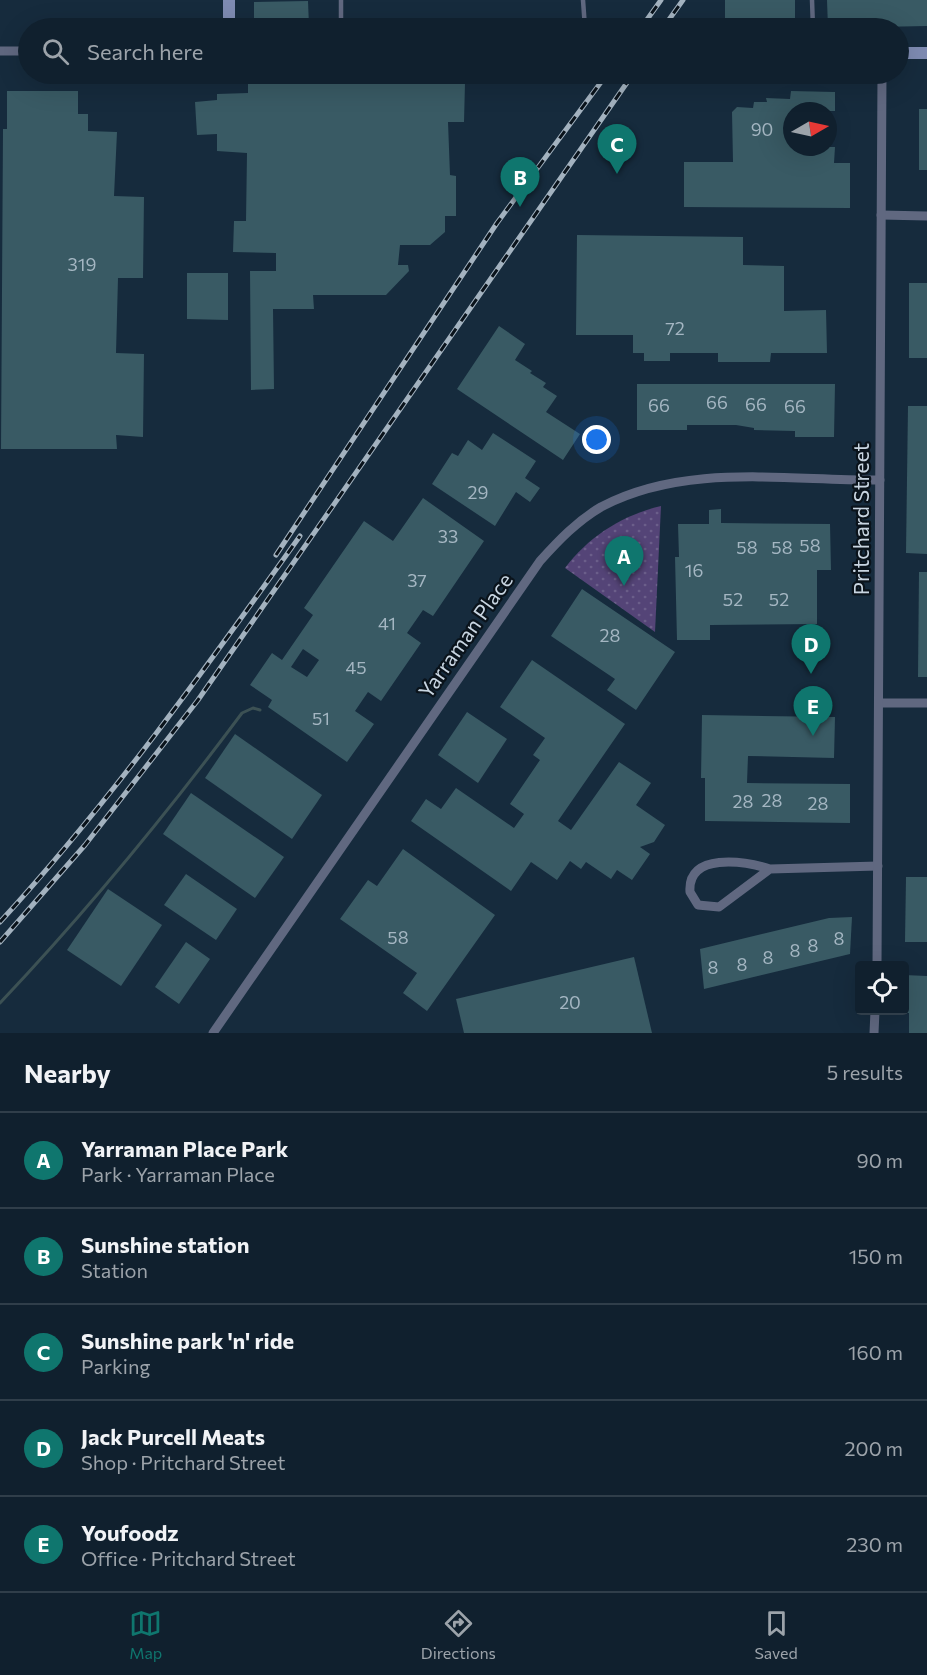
<!DOCTYPE html>
<html lang="en">
<head>
<meta charset="utf-8">
<style>
	:root { --surface:#10202e; --page:#1e2d3a; --text:#f1f3f6; --muted:#9ca3aa; --line:#303e4a; --accent:#0f766e }
	body { margin:0; font-family:Commissioner,sans-serif; background:var(--page); color:var(--text) }
	.controls { position:absolute; right:18px; bottom:18px; display:grid; overflow:hidden; border-radius:6px; box-shadow:0 6px 24px #0002 }
	.controls button { width:54px; height:54px; display:grid; place-items:center; padding:0; border:0; border-bottom:2px solid var(--line); background:var(--surface); color:var(--text); font:30px sans-serif }
	.compass { position:absolute; left:783px; top:102px; width:54px; height:54px; border-radius:50%; background:var(--surface); box-shadow:0 6px 24px #0002; rotate:81deg }
	.you { position:absolute; left:597px; top:440px; width:21px; height:21px; margin:-15px; border:4px solid #fff; border-radius:50%; background:#1a73e8; box-shadow:0 0 0 9px #1a73e833 }
	.badge { display:grid; place-items:center; width:39px; height:39px; border-radius:50%; background:var(--accent); color:#fff; font-size:20px; font-weight:700 }
	.pin { position:absolute; translate:-50% -50px; filter:drop-shadow(0 2px 3px #0008) }
	.pin::after { content:''; position:absolute; top:32px; width:21px; height:18px; background:inherit; clip-path:polygon(0 0,100% 0,50% 100%) }
	.list { margin:0; padding:0; list-style:none }
	h2 { display:flex; justify-content:space-between; align-items:center; height:78px; margin:0; padding:0 24px; font-size:26px }
	h2 small { font-size:20px; font-weight:400; color:var(--muted) }
	.list li { display:grid; grid-template-columns:39px 1fr auto; gap:18px; align-items:center; box-sizing:border-box; height:96px; padding:0 24px; border-top:2px solid var(--line) }
	.list b { display:block; font-size:22px; white-space:nowrap }
	.list p { margin:0; font-size:20px; white-space:nowrap; color:var(--muted) }
	.list em { font-size:20px; font-style:normal; color:var(--muted) }
	.icon { flex:none; width:33px; height:33px; fill:none; stroke:currentColor; stroke-width:2; stroke-linecap:round; stroke-linejoin:round }
	.map { position:relative; flex:none; width:927px; height:1033px; overflow:hidden }
	.search { position:absolute; background:var(--surface); box-shadow:0 6px 24px #0002; left:18px; right:18px; top:18px; height:66px; display:flex; align-items:center; gap:15px; box-sizing:border-box; padding:0 21px; border-radius:33px; color:var(--muted); font-size:22px }
	.sheet { height:558px; background:var(--surface) }
	nav { display:flex; justify-content:space-around; align-items:center; box-sizing:border-box; height:84px; border-top:2px solid var(--line); background:var(--surface); font-size:16px; color:var(--muted) }
	nav a { display:grid; justify-items:center; gap:3px }
	nav .on { color:var(--accent) }
	.map>svg:first-child { display:block }
	.green { fill:url(#green-dots) }
	.lines { fill:none; stroke-linecap:round; stroke-linejoin:round }
	.stream { stroke:#3c5154; stroke-width:3 }
	.building { fill:#395a64; fill-rule:evenodd }
	.lane { stroke:#606880; stroke-width:4.5 }
	.street { stroke:#606880; stroke-width:9 }
	.secondary { stroke:#7e8bb2; stroke-width:12 }
	.rail-casing { stroke:#a3b2bf; stroke-width:5 }
	.rail { stroke:#0a131b; stroke-width:3; stroke-dasharray:9; stroke-linecap:butt }
	.labels { text-anchor:middle; stroke-width:4.5; stroke-linejoin:round; paint-order:stroke }
	.number-label { font-size:18px; fill:#a4b6c2 }
	.street-label { font-size:21px; fill:#c8d5e1; stroke:#0a131b }
</style>
</head>
<body>
<div class="map">
<svg width="927" height="1033" viewBox="0 0 927 1033">
	<defs>
		<pattern id="green-dots" width="8" height="8" patternUnits="userSpaceOnUse" patternTransform="scale(1.5)"><rect width="8" height="8" fill="#544477"/><path d="M2 2h.1M6 6h.1" fill="none" stroke="#6b5e8a" stroke-width="1.8" stroke-linecap="round"/></pattern>
	</defs>
	<rect width="100%" height="100%" fill="#162b3d"/>
	<!-- green -->
	<path class="green" d="M661,506l-6,126 -90,-64c24,-32 58,-53 96,-62z"/>
	<g class="lines">
		<!-- stream -->
		<path class="stream" d="M0,1003c87,-92 166,-188 242,-290l11,-5 7,2"/>
	</g>
	<!-- building -->
	<g class="building">
		<path d="M725,0h70v25l-70,3z"/>
		<path d="M827,0h100v26l-99,2z"/>
		<path d="M308,1l1,25 -55,1v-25z"/>
		<path d="M248,80l217,3 -1,39h-16l2,53 6,1v40h-11v16l-15,13h-30l-2,20h10l1,6 -23,24h-73l1,14h-41l1,80 -23,1 -1,-119h26v-18l-43,-1 1,-31h12l1,-68 -30,-2v-17l-20,1 -2,-33 22,-2v-6l31,-1z"/>
		<path d="M7,91h71v23h10v17l29,1 -3,64 30,1 -1,81h-25l-2,75 28,1 -1,83 -27,-2 1,14h-116l2,-320h4z"/>
		<path d="M791,91l44,1v19h-43v36h43l-1,16h16v45l-166,-1v-45h49l-1,-50 5,-5 16,1 1,-6h13l-1,-4 24,1z"/>
		<rect x="919" y="109" width="8" height="61"/>
		<path d="M577,235l166,2v28l41,1v45l42,-1 1,43h-56l-1,9h-52v-9h-48v8h-26v-8h-11v-18h-57z"/>
		<path d="M187,273h41v47l-41,-1z"/>
		<rect x="909" y="283" width="18" height="75"/>
		<path d="M499,326l26,18 -10,16 17,11 -2,2 16,10 -3,4 14,9 -11,16 34,22 -17,26 -106,-71z"/>
		<path d="M637,384h198l-1,53h-39v-6l-41,-1v-2l-18,-3h-49v5h-50z"/>
		<path d="M908,406h19v148l-21,-1z"/>
		<path d="M493,433l43,28 -11,17 15,10 -10,14 -14,-10 -21,34 -63,-42 20,-31 6,3 10,-16 14,10z"/>
		<path d="M423,498l61,43 -51,75 -10,-6 -16,23 14,10 -40,58 -13,-9 -13,19 19,13 -27,38 -79,-55 4,-7 -22,-15 22,-32 10,7 31,-45 -9,-7 60,-87 29,20zM303,649l16,11 -12,17 -16,-10z"/>
		<path d="M721,509v14l109,1 1,46h-14v54l-107,1v15h-33l-2,-83h4l-1,-33h31v-14z"/>
		<path d="M919,572h8v105h-9z"/>
		<path d="M582,589l93,63 -39,58 -29,-20 8,-11 -64,-43z"/>
		<path d="M532,660l93,64 -67,97 13,9 48,-68 32,21 -15,22 29,20 -11,17 -14,5 10,7 -18,26 -15,-10 -6,9 -25,-17 -5,7 -11,-8 -13,19 -26,-18 -20,29 -100,-70 15,-22 15,10 15,-21 58,40 10,-14 -14,-10 30,-44 -7,-5 12,-17 -45,-31z"/>
		<path d="M467,712l40,27 -29,44 -40,-28z"/>
		<path d="M702,715l133,2 -1,41 -86,-2 -1,27 103,1v39l-145,-2v-43h-4z"/>
		<path d="M235,734l87,61 -30,44 -87,-61z"/>
		<path d="M191,793l93,64 -29,41 -92,-64z"/>
		<path d="M403,849l92,66 -68,96 -24,-18 14,-20 -77,-54 28,-39 9,6z"/>
		<path d="M186,874l51,35 -21,31 -52,-35z"/>
		<path d="M906,877h21v65h-22z"/>
		<path d="M108,889l54,36 -41,61 -54,-36z"/>
		<path d="M852,917l-2,37 -146,35 -4,-40 129,-31z"/>
		<path d="M186,942l24,17 -31,45 -24,-17z"/>
		<path d="M634,957l18,76h-188l-8,-34z"/>
		<path d="M904,975l23,1v57h-18v-20h-5z"/>
	</g>
	<g class="lines">
		<!-- lane -->
		<g class="lane">
			<path d="M583,0l2,28"/>
			<path d="M812,0l1,28"/>
			<path d="M341,28v-28"/>
		</g>
		<!-- street -->
		<g class="street">
			<path d="M0,51h28"/>
			<path d="M881,215l46,1"/>
			<path d="M879,703h48"/>
			<path d="M770,869l-51,38 -21,-2 -8,-13c-3,-40 54,-31 80,-23l108,-3"/>
			<path d="M877,966l5,-892"/>
			<path d="M213,1033l327,-472c18,-20 37,-40 61,-54 85,-45 187,-26 279,-27"/>
			<path d="M874,1033l1,-22"/>
		</g>
		<!-- secondary -->
		<g class="secondary">
			<path d="M229,28v-28"/>
			<path d="M898,53h29"/>
		</g>
		<!-- rail casing -->
		<g class="rail-casing">
			<g id="rail">
				<path d="M641,28l20,-28"/>
				<path d="M663,28l20,-28"/>
				<path d="M276,555l221,-332 110,-149"/>
				<path d="M0,922c111,-121 205,-253 300,-386"/>
				<path d="M0,942l85,-97 113,-145 435,-626"/>
			</g>
		</g>
		<!-- rail -->
		<use href="#rail" class="rail"/>
	</g>
	<g class="labels">
		<!-- number labels -->
		<g class="number-label">
			<text x="762" y="136">90</text>
			<text x="82" y="271">319</text>
			<text x="675" y="335">72</text>
			<text x="717" y="409">66</text>
			<text x="756" y="411">66</text>
			<text x="659" y="412">66</text>
			<text x="795" y="413">66</text>
			<text x="478" y="499">29</text>
			<text x="448" y="543">33</text>
			<text x="810" y="552">58</text>
			<text x="747" y="554">58</text>
			<text x="782" y="554">58</text>
			<text x="694" y="577">16</text>
			<text x="417" y="587">37</text>
			<text x="733" y="606">52</text>
			<text x="779" y="606">52</text>
			<text x="387" y="630">41</text>
			<text x="610" y="642">28</text>
			<text x="356" y="674">45</text>
			<text x="321" y="725">51</text>
			<text x="772" y="807">28</text>
			<text x="743" y="808">28</text>
			<text x="818" y="810">28</text>
			<text x="398" y="944">58</text>
			<text x="839" y="945">8</text>
			<text x="813" y="952">8</text>
			<text x="795" y="957">8</text>
			<text x="768" y="964">8</text>
			<text x="742" y="971">8</text>
			<text x="713" y="974">8</text>
			<text x="570" y="1009">20</text>
		</g>
		<!-- street labels -->
		<g class="street-label">
			<text transform="translate(862 519) rotate(-90)" y="7">Pritchard Street</text>
			<text transform="translate(466 636) rotate(-55)" y="7">Yarraman Place</text>
		</g>
	</g>
</svg>
<div class="controls">
<button><svg class="icon" aria-label="locate" viewBox="0 0 24 24"><circle cx="12" cy="12" r="6"/><path d="M12 2v4M12 18v4M2 12h4M18 12h4"/></svg></button>
</div>
<svg class="compass" viewBox="-18 -18 36 36"><path d="M0-13l5 13h-10z" fill="#e53935"/><path d="M0 13l5-13h-10z" fill="#9ca3aa"/></svg>
<div class="you"></div>
<div class="pin badge" style="left:624px;top:586px">A</div>
<div class="pin badge" style="left:520px;top:207px">B</div>
<div class="pin badge" style="left:617px;top:174px">C</div>
<div class="pin badge" style="left:811px;top:674px">D</div>
<div class="pin badge" style="left:813px;top:736px">E</div>
<div class="search"><svg class="icon" aria-label="search" viewBox="0 0 24 24"><circle cx="10" cy="10" r="6"/><path d="M15 15l6 6"/></svg>Search here</div>
</div>
<section class="sheet">
<h2>Nearby<small>5 results</small></h2>
<ul class="list">
<li><span class="badge">A</span><div><b>Yarraman Place Park</b><p>Park · Yarraman Place</p></div><em>90 m</em></li>
<li><span class="badge">B</span><div><b>Sunshine station</b><p>Station</p></div><em>150 m</em></li>
<li><span class="badge">C</span><div><b>Sunshine park 'n' ride</b><p>Parking</p></div><em>160 m</em></li>
<li><span class="badge">D</span><div><b>Jack Purcell Meats</b><p>Shop · Pritchard Street</p></div><em>200 m</em></li>
<li><span class="badge">E</span><div><b>Youfoodz</b><p>Office · Pritchard Street</p></div><em>230 m</em></li>
</ul>
</section>
<nav>
<a class="on"><svg class="icon" aria-label="map" viewBox="0 0 24 24"><path d="M3 6l6-2 6 2 6-2v14l-6 2-6-2-6 2zM9 4v14M15 6v14"/></svg>Map</a>
<a><svg class="icon" aria-label="directions" viewBox="0 0 24 24"><path d="M12 3l9 9-9 9-9-9zM9 14v-3h6M13 9l2 2-2 2"/></svg>Directions</a>
<a><svg class="icon" aria-label="saved" viewBox="0 0 24 24"><path d="M7 4h10v16l-5-4-5 4z"/></svg>Saved</a>
</nav>
</body>
</html>
